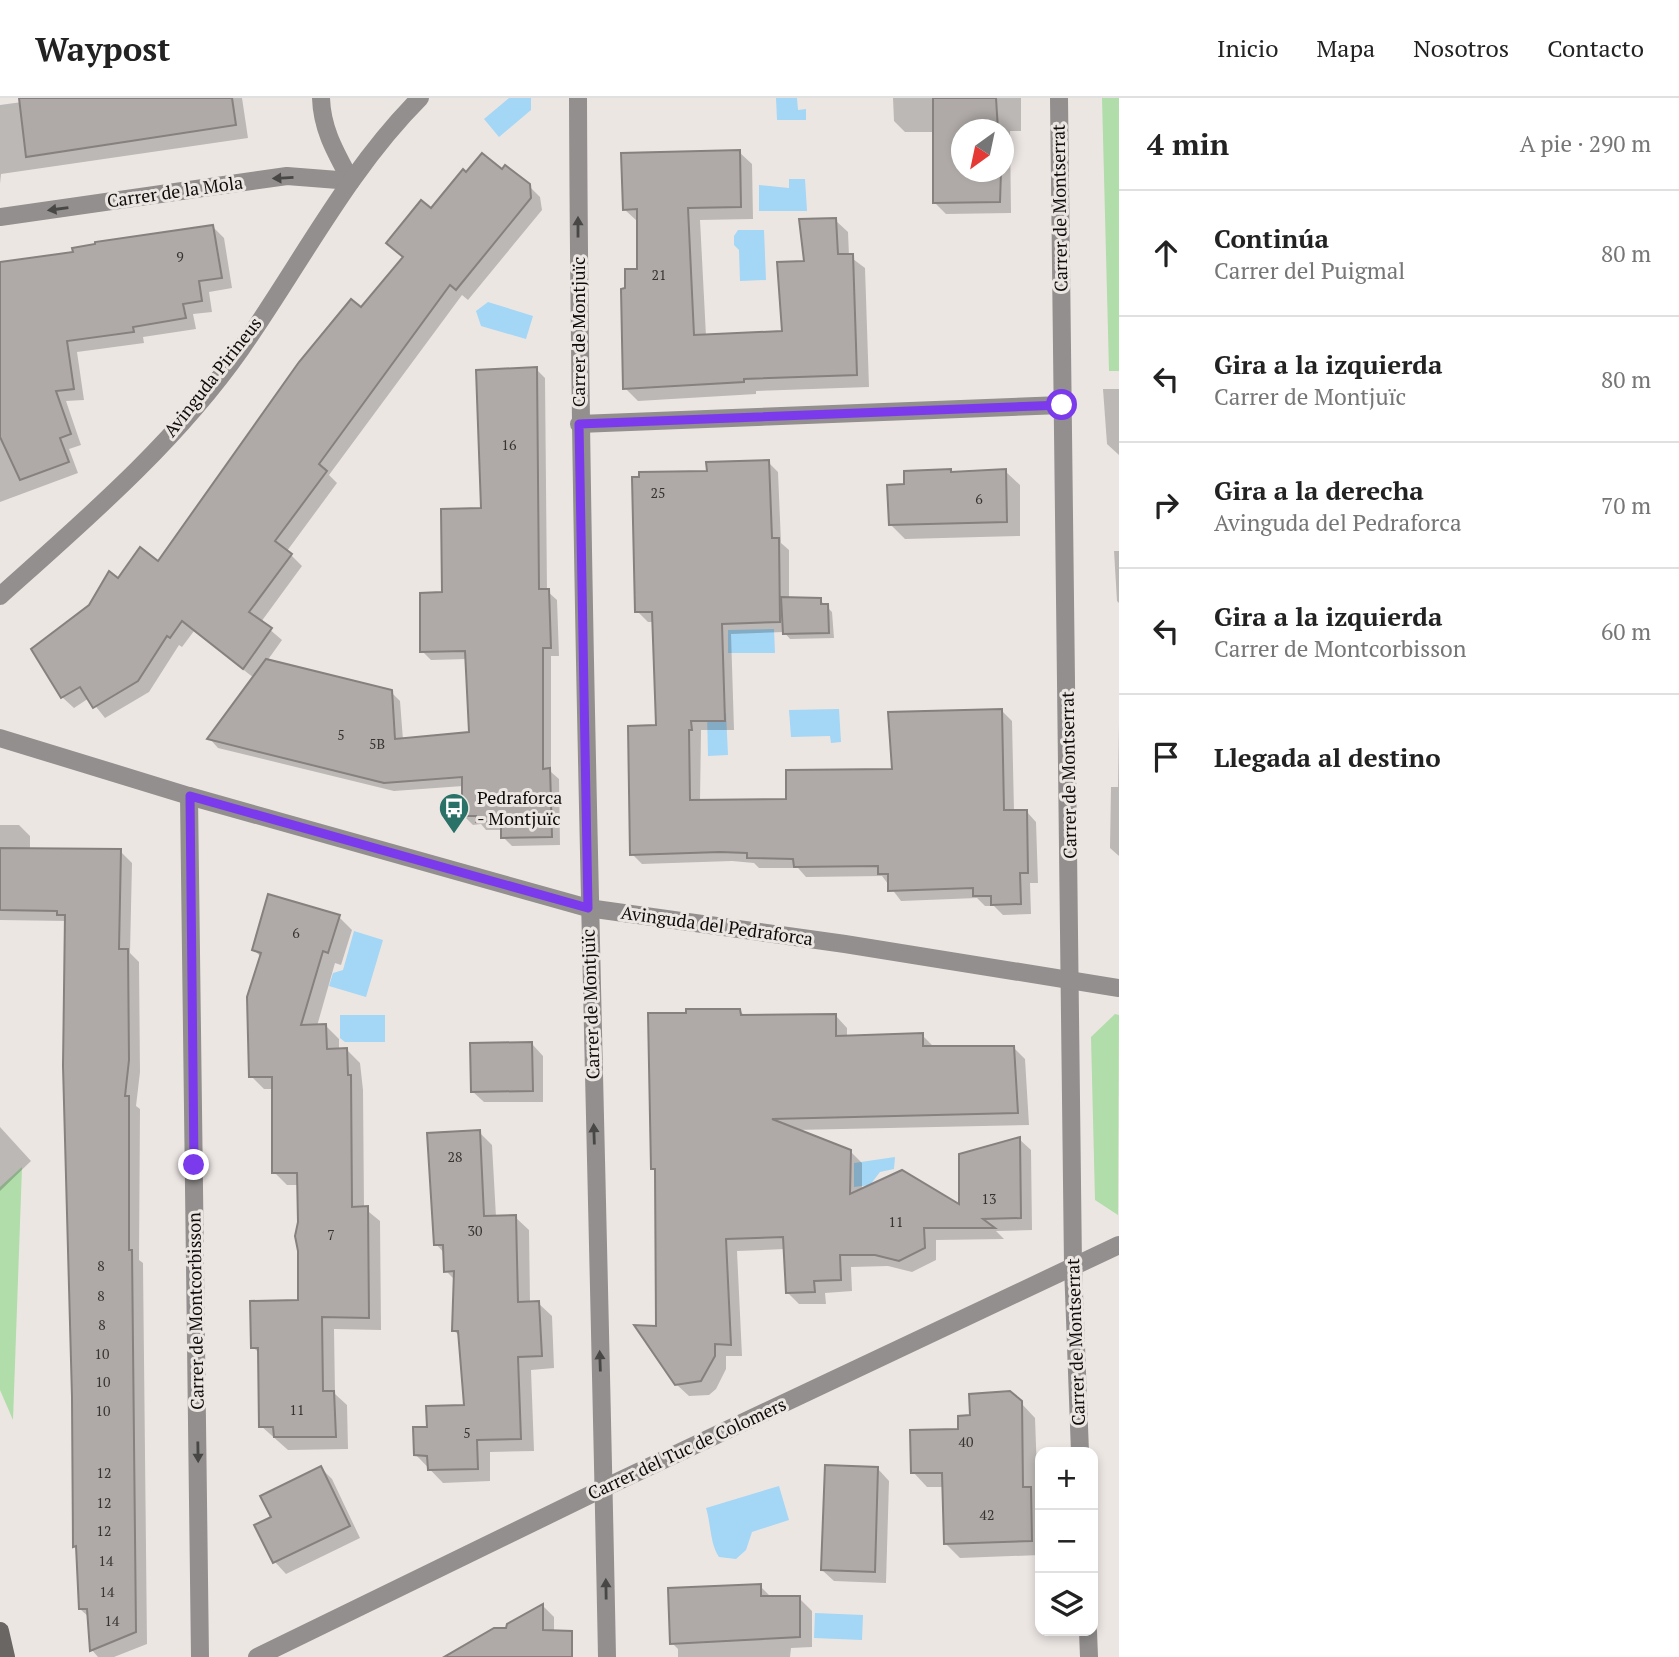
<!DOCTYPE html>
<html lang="es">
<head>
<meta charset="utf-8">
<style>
	:root { --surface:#fff; --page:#f6f6f6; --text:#222; --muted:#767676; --line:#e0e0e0 }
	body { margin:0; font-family:"PT Serif",serif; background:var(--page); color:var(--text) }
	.controls { position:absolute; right:21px; bottom:21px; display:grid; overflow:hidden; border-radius:14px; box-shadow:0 4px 10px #0003 }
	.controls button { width:63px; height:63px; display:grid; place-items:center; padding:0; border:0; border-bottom:2px solid var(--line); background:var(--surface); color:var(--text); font:35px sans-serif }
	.compass { position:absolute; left:951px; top:21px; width:63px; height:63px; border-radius:50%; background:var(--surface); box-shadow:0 4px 10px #0003; rotate:213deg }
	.stop { position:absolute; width:21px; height:21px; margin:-16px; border:5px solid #7c3aed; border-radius:50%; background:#fff }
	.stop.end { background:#7c3aed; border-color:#fff; box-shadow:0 2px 7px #0008 }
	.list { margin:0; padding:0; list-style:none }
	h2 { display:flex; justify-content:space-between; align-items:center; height:91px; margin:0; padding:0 28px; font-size:30px }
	h2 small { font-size:23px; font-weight:400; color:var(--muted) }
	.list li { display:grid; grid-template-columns:46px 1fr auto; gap:21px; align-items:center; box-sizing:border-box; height:126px; padding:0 28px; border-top:2px solid var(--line) }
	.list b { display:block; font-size:26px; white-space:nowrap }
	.list p { margin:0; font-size:23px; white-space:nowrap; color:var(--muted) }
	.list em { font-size:23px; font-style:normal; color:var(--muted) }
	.icon { flex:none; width:38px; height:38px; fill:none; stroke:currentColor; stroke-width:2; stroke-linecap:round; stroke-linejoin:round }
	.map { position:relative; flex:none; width:1119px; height:1559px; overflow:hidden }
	header { display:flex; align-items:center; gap:42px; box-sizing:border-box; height:98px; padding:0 35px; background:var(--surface); border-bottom:2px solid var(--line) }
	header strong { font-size:33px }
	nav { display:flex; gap:38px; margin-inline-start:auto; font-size:24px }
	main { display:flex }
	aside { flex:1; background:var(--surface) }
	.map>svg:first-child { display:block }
	.green { fill:#b0dda9 }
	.water { fill:#a4d6f5 }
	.shadow { fill:#0003; fill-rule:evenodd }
	.building { fill:#afaaa7; stroke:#86817e; stroke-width:2 }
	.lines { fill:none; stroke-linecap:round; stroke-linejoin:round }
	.street { stroke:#928f8e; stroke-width:18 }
	.secondary { stroke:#696664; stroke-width:18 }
	.oneway { fill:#494746 }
	.route { stroke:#7c3aed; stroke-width:9 }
	.labels { text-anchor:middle; stroke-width:6; stroke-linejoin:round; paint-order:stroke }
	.number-label { font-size:14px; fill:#363432 }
	.street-label { font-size:18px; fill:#0e0c0b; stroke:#ece6e3 }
	.poi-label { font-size:18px; fill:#0e0c0b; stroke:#ece6e3; text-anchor:start }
</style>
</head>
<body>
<header>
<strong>Waypost</strong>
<nav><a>Inicio</a><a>Mapa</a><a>Nosotros</a><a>Contacto</a></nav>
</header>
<main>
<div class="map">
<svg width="1119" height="1559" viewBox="0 0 1119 1559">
	<rect width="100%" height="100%" fill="#ece6e3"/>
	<!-- green -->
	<g class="green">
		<path d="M1102,0h17v273h-10z"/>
		<path d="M1115,916l4,1 -1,200 -23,-15 -4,-163z"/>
		<path d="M22,1069l-9,253 -13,-30v-203z"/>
	</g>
	<!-- water -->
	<g class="water">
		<path d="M509,0h22v12l-32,27 -15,-18z"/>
		<path d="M776,0h21l1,12 8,-1v11h-29z"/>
		<path d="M789,81h16l2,32h-48v-26l30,3z"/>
		<path d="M738,132h26l2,50 -26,1 -1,-31 -5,-5v-9z"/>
		<path d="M488,204l45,14 -7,23 -45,-13 -5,-15z"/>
		<path d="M774,531l1,24h-47v-23z"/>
		<path d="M839,611l2,33 -10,1 -1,-7 -39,1 -2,-27z"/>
		<path d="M707,615h19l2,42 -20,1z"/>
		<path d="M354,833l29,9 -17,57 -37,-11 4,-13 10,-3z"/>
		<path d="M340,917h45v27h-40l-5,-4z"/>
		<path d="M895,1059l-1,12 -14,3 -10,13 -16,2v-24z"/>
		<path d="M779,1388l10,34 -37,12 -6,18 -10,9 -17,-2c-9,-13 -8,-33 -13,-49z"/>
		<path d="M815,1515l48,2 -1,25 -48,-2z"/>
	</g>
	<!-- shadow -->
	<g class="shadow">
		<path d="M21,0h221l6,40 -247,36 -1,10v-79l22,-3z"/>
		<path d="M893,0h128v33h-11l1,82 -65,1 -12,-12 1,-70h-30l-11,-11zM962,32h42v42h-42z"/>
		<path d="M739,54l13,12 1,55 -53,1 6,116 77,-4 23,-70 29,-42 13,12 1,24 16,12 4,119 -113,4v3l-118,7 -13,-13 2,-98 12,-20 -2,-49 -13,-12z"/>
		<path d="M502,74l26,13 12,12 2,13 -74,90 -6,-5 -133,180 8,8 -50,68 15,15 -41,56 21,18 -15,21 124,31 9,9 3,39 67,-7 -3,-74 -36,1 -9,-9 22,-57 38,-84 54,-141 9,9 2,213 10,9 2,56h-8v116l8,7 1,66 -48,1 -9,-9v-7h-17l-5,-6 -8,1 -9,-9 -1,-30 -69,5 -176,-43 -8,-9 44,-61 -60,-47 -12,16 -3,-2 -30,47 -44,26 -16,-20 -15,10 -12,-11 28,-91 28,-26 41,-17 245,-305 27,-48 36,-35z"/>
		<path d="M213,129l11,11 8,50 -23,4 3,20 -19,2 3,15 -53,8 1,6 -67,9 7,48 -18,1 15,44 -12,4 9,24 -78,29v-238l74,-11z"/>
		<path d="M1103,291h16v66l-12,-11z"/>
		<path d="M768,364l10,10 3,71 8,7v49l31,1 12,12 2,26 -44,1 -6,-7 -53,2 3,96h-33l-1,72 88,-1 105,-30 109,-60 10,10 2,90h12l10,11 2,61h-8l1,31 -28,1 -9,-9h-9l-8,-8 -76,3 -19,-25 -76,1 -8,-9h-39l-5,-5 -22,-2 -90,3 -10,-10 26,-127 -4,-105h-6l-11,-11 71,-139z"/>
		<path d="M1005,373l15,14v51l-115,3 -15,-15 16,-39v-13z"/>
		<path d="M1114,453h5v52l-2,-2z"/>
		<path d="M1119,625v133l-9,-8 1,-61h7z"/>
		<path d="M0,727h19l11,11v14l90,1 12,12 -2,90 9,9 1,110 -4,34 4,3 -1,151 4,3 4,381 -33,13h-16l-6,-7 -2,-32 -10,-9 -2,-59 -4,-4 -7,-625 -67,-1z"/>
		<path d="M339,819l13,13 -11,35 -6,-2 -18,63h9l13,13v11h8l13,13 3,27 1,118 16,13 1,109 -47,-1 1,65 12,11 1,44 -60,1 -27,-24 -1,-72 -7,-7 47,-45 -1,-117h-12l-13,-13 -1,-83h-9l-13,-13 10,-119 -7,-7z"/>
		<path d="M740,913l6,6 90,-1 11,12v9l75,-2 13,13 78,-1 12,12 4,66 -234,5 55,21 12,12v28l99,16 58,-68 12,11 1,80 -36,1 8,8 -68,1v20l-24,12 -24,-6 -37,1 1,24 -27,2 1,11h-27l-12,-12 -2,-43 -48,2 5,105h-16v13l-10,20 -7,6 -20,1 -13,-12 -18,-57 -1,-154 -4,-4 -4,-155z"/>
		<path d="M532,946l11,12v46h-59l-12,-11z"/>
		<path d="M0,1029l31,34 -31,30z"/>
		<path d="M479,1034l13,13 4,72h19l14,13 1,73h8l14,13 2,52 -23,2 3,81 -44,1v29l-47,2 -27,-28 12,-27 37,-21 -4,-70 -8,-7 2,-50 -9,-9 -1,-17 -9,-10z"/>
		<path d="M1021,1305l14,15 5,137 -80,3 -15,-15 -1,-56h-17l-14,-15 59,-55z"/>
		<path d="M321,1370l11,11 28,59 -74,36 -11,-12 -19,-36 17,-8z"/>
		<path d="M878,1371l11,12 -3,102 -52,-2 -12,-11z"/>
		<path d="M760,1488l12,12h27l13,13v36l-21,1 -1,9h-112v-8l-6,-6z"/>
		<path d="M543,1508l11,11v40h-93z"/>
	</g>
	<!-- building -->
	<g class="building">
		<path d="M19,0h213l4,27 -210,32z"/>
		<path d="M933,0h63l2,32h-36v42h39l-1,30 -67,1z"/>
		<path d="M740,52l1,57 -53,1 6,127 88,-4 -5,-69 27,-1 -5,-42 37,-1 2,36h15l4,121 -113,4v3l-121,7 -2,-100 4,-1v-19h12v-60l-14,1 -2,-57z"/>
		<path d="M482,55l20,16 3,-4 25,19 1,14 -75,92 -6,-5 -131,179 8,7 -52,70 17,13 -43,58 23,16 -29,41 -61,-48 -12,17 -3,-2 -29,45 -45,27 -13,-21 -19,11 -30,-49 58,-44 20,-34 9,7 22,-31 18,14 141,-199 52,-63 10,8 42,-50 -17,-14 35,-43 10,8 32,-39 3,3z"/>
		<path d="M213,127l9,53 -23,3 3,20 -19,3 3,14 -53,9 1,5 -67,9 7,48 -18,2 15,43 -11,4 9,24 -49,18 -20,-43v-175l73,-10 -1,-4 23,-4v-2z"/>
		<path d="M537,269l2,222h10l2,59h-8v121l7,-1 2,69 -51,1v-17l-25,1v-6h-14v-39l-78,6 -177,-44 59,-80 126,31 3,49 74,-7 -4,-81 -45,1v-59l22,-1 -1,-83 40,-1 -5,-138z"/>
		<path d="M769,362l3,78h7l1,84 -58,2 3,97h-34l1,9h-3l1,70 96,-1v-29l106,-1 -4,-57 114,-3 2,101h23l1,63h-8l1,31 -30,1v-9h-18v-8l-85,3v-17h-10v-8l-84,1 -1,-8 -46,-1v-5l-27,-1 -90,3 -2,-129 28,-1 -4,-113h-17l-3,-135h7v-5l68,-1 -1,-9z"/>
		<path d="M951,371v3l55,-3 1,53 -118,3 -2,-40 17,-1v-13z"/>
		<path d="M781,499l40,1v6h7l1,29 -46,1z"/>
		<path d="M0,750l121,1 -2,100h9l1,111 -4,36h4v154h3l4,382 -46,19 -3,-42h-8l-3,-63 -3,1 -1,-150 -9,-331 2,-151h-8v-4l-57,-1z"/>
		<path d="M268,796l72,21 -12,38 -5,-2 -22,74 25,-1 1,25 20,-1 1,27h3l1,132 16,-1 1,112 -47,-1 1,74h11l2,46h-62l-1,-10h-14l-1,-79h-7l-1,-47 48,-1v-49l-3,-15 3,-14 -1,-49h-25v-96h-23l-2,-80 14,-44 -9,-3z"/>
		<path d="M686,911h54l1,6 95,-1v22l87,-3v13h91l4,67 -246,6 79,31 -1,44 52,-24 57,34v-50l61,-17 1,81 -38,1 12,9h-71l1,20 -26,13 -24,-6h-35l1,25 -27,1 1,11 -29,1 -3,-56 -57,2 5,106 -16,-1v12l-14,25 -26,4 -41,-60 22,1 -1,-157h-4l-3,-156h38z"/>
		<path d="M532,944l1,49 -62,1 -1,-49z"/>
		<path d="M480,1032l4,86 32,-1 2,87 21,-1 3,55 -24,1 3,82 -44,1 1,29 -50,1 -1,-14 -13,-1 -1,-28h14l-1,-21 38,-1 -6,-74h-6l2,-60 -10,1 -1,-27h-9l-7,-112z"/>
		<path d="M1010,1293l12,10 1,86h8l1,54 -88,3 -2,-71h-31l-1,-43 48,-1v-13l12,-1 -1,-21z"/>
		<path d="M825,1367l53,2 -3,105 -54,-2z"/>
		<path d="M321,1368l29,60 -77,37 -19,-38 17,-8 -11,-21z"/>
		<path d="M761,1486v12h39v41l-130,7 -2,-56z"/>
		<path d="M543,1506v26l29,1v26h-128l50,-29h12l1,-4z"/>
	</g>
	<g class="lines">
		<!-- street -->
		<g class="street">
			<path d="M321,0c1,32 15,55 30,83"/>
			<path d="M578,0c2,520 19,1039 29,1559"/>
			<path d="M1059,0l14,1168 7,186"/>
			<path d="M0,119l287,-41 64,5"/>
			<path d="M579,326l483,-19"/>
			<path d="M0,498c85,-76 175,-153 241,-247 59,-84 106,-178 179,-251"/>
			<path d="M0,640l189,58 399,112 257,36 274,44"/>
			<path d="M189,698l11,861"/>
			<path d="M1088,1533l1,26"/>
			<path d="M257,1559l347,-169 515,-243"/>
		</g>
		<!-- secondary -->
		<path class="secondary" d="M0,1533l6,26"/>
	</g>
	<!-- one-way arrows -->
	<defs><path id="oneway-solid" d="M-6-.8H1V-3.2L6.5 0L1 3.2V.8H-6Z" transform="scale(1.75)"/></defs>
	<g class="oneway">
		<use href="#oneway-solid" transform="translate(283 80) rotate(177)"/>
		<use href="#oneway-solid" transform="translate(58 111) rotate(172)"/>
		<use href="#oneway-solid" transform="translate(578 129) rotate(-90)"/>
		<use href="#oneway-solid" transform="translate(594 1036) rotate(-92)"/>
		<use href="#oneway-solid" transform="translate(600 1263) rotate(-92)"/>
		<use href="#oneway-solid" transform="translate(198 1354) rotate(89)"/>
		<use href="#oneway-solid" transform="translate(606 1491) rotate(-91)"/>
	</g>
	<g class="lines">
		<!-- route -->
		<path class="route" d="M194,1067l-4,-369 398,112 -9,-484 483,-19"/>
	</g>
	<!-- icons -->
	<defs>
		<g id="bus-pin" transform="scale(1.575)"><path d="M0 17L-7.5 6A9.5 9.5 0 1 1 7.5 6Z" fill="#2a7167" stroke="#ece6e3"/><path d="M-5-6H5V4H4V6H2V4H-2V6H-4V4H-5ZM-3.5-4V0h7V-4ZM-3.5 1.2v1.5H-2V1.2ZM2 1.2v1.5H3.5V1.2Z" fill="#fff"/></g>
	</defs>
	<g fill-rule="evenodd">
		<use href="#bus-pin" x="454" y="710"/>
	</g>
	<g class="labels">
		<!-- number labels -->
		<g class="number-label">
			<text x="180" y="164">9</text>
			<text x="659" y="182">21</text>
			<text x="509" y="352">16</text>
			<text x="658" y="400">25</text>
			<text x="979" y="406">6</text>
			<text x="341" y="642">5</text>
			<text x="377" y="651">5B</text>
			<text x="296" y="840">6</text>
			<text x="455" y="1064">28</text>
			<text x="989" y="1106">13</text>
			<text x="896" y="1129">11</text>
			<text x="475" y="1138">30</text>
			<text x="331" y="1142">7</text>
			<text x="101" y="1173">8</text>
			<text x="101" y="1203">8</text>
			<text x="102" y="1232">8</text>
			<text x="102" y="1261">10</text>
			<text x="103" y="1289">10</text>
			<text x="297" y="1317">11</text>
			<text x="103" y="1318">10</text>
			<text x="467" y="1340">5</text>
			<text x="966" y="1349">40</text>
			<text x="104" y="1380">12</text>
			<text x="104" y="1410">12</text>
			<text x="987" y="1422">42</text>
			<text x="104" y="1438">12</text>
			<text x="106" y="1468">14</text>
			<text x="107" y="1499">14</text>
			<text x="112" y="1528">14</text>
		</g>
		<!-- street labels -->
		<g class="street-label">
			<text transform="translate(175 94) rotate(-8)" y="6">Carrer de la Mola</text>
			<text transform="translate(1060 110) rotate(-91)" y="6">Carrer de Montserrat</text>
			<text transform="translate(579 234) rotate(-90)" y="6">Carrer de Montjuïc</text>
			<text transform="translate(213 279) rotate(-52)" y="6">Avinguda Pirineus</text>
			<text transform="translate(1069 677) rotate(-91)" y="6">Carrer de Montserrat</text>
			<text transform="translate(717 828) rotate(8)" y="6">Avinguda del Pedraforca</text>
			<text transform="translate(591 906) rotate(-92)" y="6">Carrer de Montjuïc</text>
			<text transform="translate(196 1213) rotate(-91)" y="6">Carrer de Montcorbisson</text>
			<text transform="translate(1076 1244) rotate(-92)" y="6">Carrer de Montserrat</text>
			<text transform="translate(687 1351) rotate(-25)" y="6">Carrer del Tuc de Colomers</text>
		</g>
		<!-- poi labels -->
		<g class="poi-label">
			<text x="477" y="706">Pedraforca<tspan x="477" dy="21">- Montjuïc</tspan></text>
		</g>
	</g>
</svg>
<div class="controls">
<button>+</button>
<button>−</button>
<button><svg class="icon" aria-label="layers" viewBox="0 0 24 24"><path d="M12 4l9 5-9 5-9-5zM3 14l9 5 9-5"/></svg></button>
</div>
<svg class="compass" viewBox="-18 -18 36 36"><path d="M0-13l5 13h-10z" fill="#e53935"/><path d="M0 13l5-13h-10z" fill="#767676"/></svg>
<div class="stop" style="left:1062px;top:307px"></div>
<div class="stop end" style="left:194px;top:1067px"></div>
</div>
<aside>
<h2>4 min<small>A pie · 290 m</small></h2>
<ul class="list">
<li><svg class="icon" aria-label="ahead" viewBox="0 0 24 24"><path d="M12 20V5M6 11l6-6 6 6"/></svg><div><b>Continúa</b><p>Carrer del Puigmal</p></div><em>80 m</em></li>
<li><svg class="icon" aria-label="left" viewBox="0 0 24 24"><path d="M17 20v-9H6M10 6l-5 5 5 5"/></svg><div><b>Gira a la izquierda</b><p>Carrer de Montjuïc</p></div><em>80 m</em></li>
<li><svg class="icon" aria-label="right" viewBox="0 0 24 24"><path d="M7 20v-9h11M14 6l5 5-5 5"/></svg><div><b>Gira a la derecha</b><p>Avinguda del Pedraforca</p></div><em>70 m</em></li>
<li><svg class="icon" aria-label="left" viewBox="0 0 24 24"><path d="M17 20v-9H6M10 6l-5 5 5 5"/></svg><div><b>Gira a la izquierda</b><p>Carrer de Montcorbisson</p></div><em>60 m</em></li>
<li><svg class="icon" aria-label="arrive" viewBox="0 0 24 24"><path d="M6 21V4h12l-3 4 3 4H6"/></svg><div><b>Llegada al destino</b></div></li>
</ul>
</aside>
</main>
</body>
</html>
